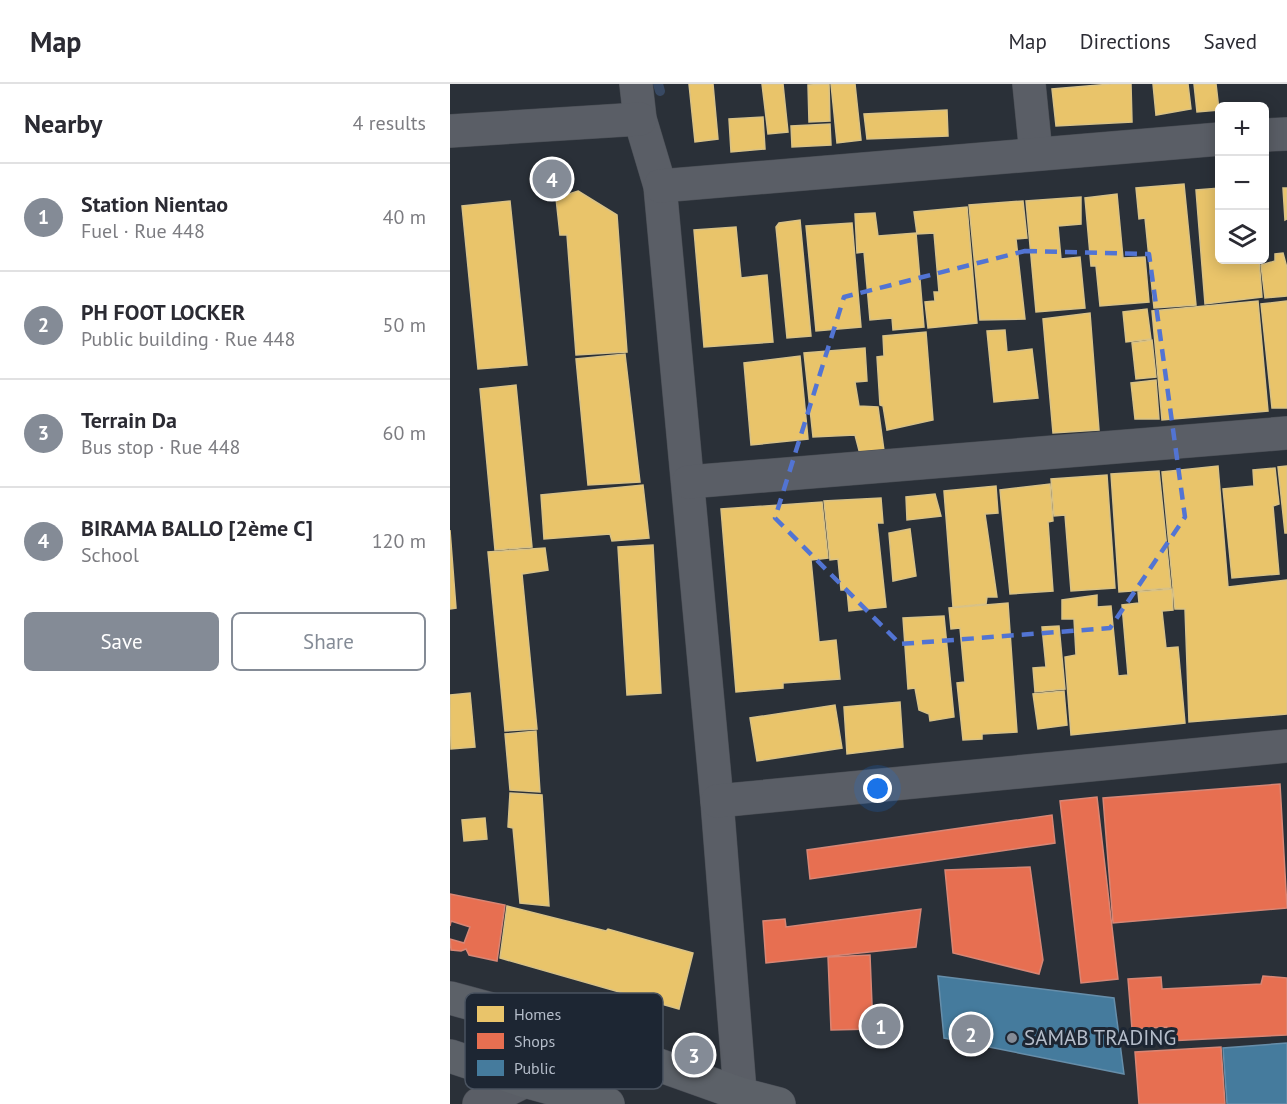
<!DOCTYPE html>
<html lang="en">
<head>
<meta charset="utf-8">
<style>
	:root { --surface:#fff; --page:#f2f2f3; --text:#2b2b33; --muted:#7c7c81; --line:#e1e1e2; --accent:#848b96 }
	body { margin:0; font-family:"PT Sans",sans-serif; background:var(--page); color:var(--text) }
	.controls { position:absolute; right:18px; top:18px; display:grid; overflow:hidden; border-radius:9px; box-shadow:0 3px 15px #0003 }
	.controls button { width:54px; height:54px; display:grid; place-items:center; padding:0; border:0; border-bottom:2px solid var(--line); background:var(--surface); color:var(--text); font:30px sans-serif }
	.you { position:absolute; left:428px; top:705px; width:21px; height:21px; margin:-15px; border:4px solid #fff; border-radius:50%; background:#1a73e8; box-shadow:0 0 0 9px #1a73e833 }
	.badge { display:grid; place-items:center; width:39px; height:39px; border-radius:50%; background:var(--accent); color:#fff; font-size:20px; font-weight:700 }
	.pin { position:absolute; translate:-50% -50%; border:3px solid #fff; box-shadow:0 2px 6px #0006 }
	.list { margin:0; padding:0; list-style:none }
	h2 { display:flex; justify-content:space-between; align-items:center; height:78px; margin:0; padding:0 24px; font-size:26px }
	h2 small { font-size:20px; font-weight:400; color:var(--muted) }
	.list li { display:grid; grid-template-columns:39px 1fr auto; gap:18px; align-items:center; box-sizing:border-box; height:108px; padding:0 24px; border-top:2px solid var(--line) }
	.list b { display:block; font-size:22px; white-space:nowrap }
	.list p { margin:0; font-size:20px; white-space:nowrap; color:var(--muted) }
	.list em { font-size:20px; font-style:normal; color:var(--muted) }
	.actions { display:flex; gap:12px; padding:18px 24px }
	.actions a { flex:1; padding:14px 0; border:2px solid var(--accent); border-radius:9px; text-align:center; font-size:21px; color:var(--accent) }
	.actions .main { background:var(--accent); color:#fff }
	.icon { flex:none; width:33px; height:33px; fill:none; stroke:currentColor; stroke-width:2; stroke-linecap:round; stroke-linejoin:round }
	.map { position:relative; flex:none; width:837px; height:1020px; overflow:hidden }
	header { display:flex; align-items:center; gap:36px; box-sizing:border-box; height:84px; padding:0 30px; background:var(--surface); border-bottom:2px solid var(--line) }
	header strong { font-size:28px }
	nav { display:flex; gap:33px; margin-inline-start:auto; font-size:21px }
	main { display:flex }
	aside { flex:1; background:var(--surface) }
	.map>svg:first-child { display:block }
	.homes { fill:#e9c46a; stroke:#d9c286; stroke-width:1.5 }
	.shops { fill:#e76f51; stroke:#d88675; stroke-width:1.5 }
	.public { fill:#457b9d; stroke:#668eaa; stroke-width:1.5 }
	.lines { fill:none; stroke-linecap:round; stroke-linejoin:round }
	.stream { stroke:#384963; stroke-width:10 }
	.minor-casing { stroke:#484c53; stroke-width:34 }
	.primary-casing { stroke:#484c55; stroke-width:34 }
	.minor { stroke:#5a5e66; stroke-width:33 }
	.primary { stroke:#5c6168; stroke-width:33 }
	.marked { fill:none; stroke:#5274d3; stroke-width:4.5; stroke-dasharray:12 8; stroke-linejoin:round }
	.poi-dot { fill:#848b96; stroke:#1d2633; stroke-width:2 }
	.labels { text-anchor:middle; stroke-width:6; stroke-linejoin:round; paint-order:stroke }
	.poi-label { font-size:21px; fill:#b4bcc9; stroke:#1d2633; text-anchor:start }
	.key { fill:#1d2633; stroke:#4a5360; stroke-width:1.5 }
	.key-label { font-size:16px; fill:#b4bcc9 }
</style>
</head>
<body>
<header>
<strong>Map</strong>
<nav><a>Map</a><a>Directions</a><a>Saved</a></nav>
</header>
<main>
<aside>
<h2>Nearby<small>4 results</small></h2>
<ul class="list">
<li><span class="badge">1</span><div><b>Station Nientao</b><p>Fuel · Rue 448</p></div><em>40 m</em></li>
<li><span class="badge">2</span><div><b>PH FOOT LOCKER</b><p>Public building · Rue 448</p></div><em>50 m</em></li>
<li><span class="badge">3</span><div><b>Terrain Da</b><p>Bus stop · Rue 448</p></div><em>60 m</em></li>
<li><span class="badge">4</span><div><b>BIRAMA BALLO [2ème C]</b><p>School</p></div><em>120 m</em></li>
</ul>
<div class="actions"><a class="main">Save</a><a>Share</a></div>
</aside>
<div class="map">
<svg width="837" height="1020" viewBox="0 0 837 1020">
	<rect width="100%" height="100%" fill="#2a3038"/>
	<!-- homes -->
	<g class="homes">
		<path d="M239,0h24l5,55 -23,3z"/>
		<path d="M312,0h21l5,48 -20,2z"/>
		<path d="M379,0l1,37 -21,1 -1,-37z"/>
		<path d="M381,0h24l6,56 -24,3z"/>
		<path d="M661,0h20l1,38 -76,4 -4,-37z"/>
		<path d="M703,0h35l3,25 -35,6z"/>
		<path d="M744,0h22l3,26 -22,2z"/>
		<path d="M497,26l1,26 -81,3 -3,-25z"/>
		<path d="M313,33l2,32 -34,3 -2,-33z"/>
		<path d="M380,40l1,21 -39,2 -1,-21z"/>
		<path d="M734,100l12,121 -42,3 -9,-90 -6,1 -3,-31z"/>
		<path d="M770,104v72h39l3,37 -57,7 -9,-114z"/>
		<path d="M833,104h4v31l-2,1z"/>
		<path d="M128,107l39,24 10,137 -51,3 -9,-120h-7l-4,-37z"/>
		<path d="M667,110l6,64 22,-1 4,45 -49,4 -4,-40h-5l-6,-68z"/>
		<path d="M631,113v27l-23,2 3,33 19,-2 5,51 -49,4 -10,-111z"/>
		<path d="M60,117l17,164 -49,4 -16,-163z"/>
		<path d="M573,117l4,37 -11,1 9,80 -45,1 -11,-115z"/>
		<path d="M517,123l10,116 -49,5 -3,-26 10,-1 -1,-9h5l-5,-59 -17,1 -3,-22z"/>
		<path d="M425,129l3,23 38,-3 8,94 -31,3 -1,-12 -22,2 -6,-68 -7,1 -2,-39z"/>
		<path d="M350,136l11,116 -24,2 -11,-111 3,-4z"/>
		<path d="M402,139l9,104 -45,4 -10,-105z"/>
		<path d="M286,143l5,51 26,-3 6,67 -69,5 -10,-117z"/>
		<path d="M833,169l4,15v28l-22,2 -4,-33 14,-4v-7z"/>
		<path d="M808,217l10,110 -106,9 -10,-109z"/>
		<path d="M837,217v107h-15l-11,-104z"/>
		<path d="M697,225l4,30 -25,3 -3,-30z"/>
		<path d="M640,229l9,117 -46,3 -10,-114z"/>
		<path d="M555,246l2,22 25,-3 6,49 -44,4 -7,-71z"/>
		<path d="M476,248l7,88 -46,10 -4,-24 -3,-1 -3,-48 7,-1 -1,-20z"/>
		<path d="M702,256l4,37 -20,2 -4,-36z"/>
		<path d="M415,264l2,33 -12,1 4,24 19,1 7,51 -23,4 -7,-27 -42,2 -9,-84z"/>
		<path d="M175,270l15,128 -52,3 -12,-126z"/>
		<path d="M350,272l8,83 -57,6 -7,-82z"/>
		<path d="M706,296l3,39h-24l-4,-36z"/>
		<path d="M66,301l16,162 -37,3 -15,-161z"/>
		<path d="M768,382l10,121 59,-7v134l-98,8 -4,-113h-10l-13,-137z"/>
		<path d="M837,382v67h-2l-7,-66z"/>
		<path d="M825,384l4,36 -6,2 6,68 -47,4 -9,-89 31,-3 -1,-16z"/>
		<path d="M709,387l12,117 -52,4 -8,-118z"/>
		<path d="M657,391l8,113 -44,3 -6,-76 -11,1 -3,-37z"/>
		<path d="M600,400l3,37 -5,1 5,69 -43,3 -10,-104z"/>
		<path d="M193,401l6,53 -37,3 -2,-7 -66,5 -3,-44z"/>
		<path d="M546,402l2,27 -13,1 12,83h-10l-1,7 -33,3 -9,-116z"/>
		<path d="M485,410l6,22 -34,4 -1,-23z"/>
		<path d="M431,414l2,25h-6l9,84 -37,4 -2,-21h-6l-3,-31 -8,1 -6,-59z"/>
		<path d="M372,418l6,56 -17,2 8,82 17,-2 4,39 -57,4v5l-47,4 -15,-183z"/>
		<path d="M460,445l6,47 -23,5 -4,-48z"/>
		<path d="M0,446l6,78 -6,1z"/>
		<path d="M203,461l8,148 -34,2 -9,-148z"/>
		<path d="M95,464l3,22 -26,4 15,155 -32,2 -17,-179z"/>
		<path d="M722,505l1,21 -11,1 4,37 12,-1 7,76 -114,12 -6,-78 11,-2 -2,-36h-12v-19l35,-5v12l14,-1 7,70 10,-1 -6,-70 17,-2 -1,-11z"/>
		<path d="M558,519l9,129 -35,2v5l-19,1 -6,-57 8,-1 -5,-54 -9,1 -2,-21z"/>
		<path d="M494,532l10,101 -24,4 -1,-7 -10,-4 -4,-22 -7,1 -5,-71z"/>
		<path d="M609,542l6,63 -30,3 -2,-24 13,-1 -4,-40z"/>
		<path d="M614,607l3,34 -29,4 -5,-35z"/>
		<path d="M20,609l5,54 -24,2 -1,-54z"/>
		<path d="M450,618l3,45 -56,7 -3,-47z"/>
		<path d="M385,621l7,43 -85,13 -7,-43z"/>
		<path d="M86,647l4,61 -30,-2 -5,-56z"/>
		<path d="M60,709l32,2 7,111 -29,-3 -7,-75 -5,-1z"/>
		<path d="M35,734l2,21 -23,2 -2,-21z"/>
		<path d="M57,822l99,25 2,-2 85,24 -14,56 -179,-51z"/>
	</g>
	<!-- shops -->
	<g class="shops">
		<path d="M830,700l7,124 -174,15 -10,-125z"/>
		<path d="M647,713l21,182 -37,4 -21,-182z"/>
		<path d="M602,731l3,28 -245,36 -3,-29z"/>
		<path d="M580,783l13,93 -4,14 -86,-21 -8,-83z"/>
		<path d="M0,810l55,11 -8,56 -28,-6 -3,-6 -5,2 -10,-1 -1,-11 14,4 6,-16 -19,-6 -1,5z"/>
		<path d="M471,825l-5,38 -150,16 -3,-42 22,-2 1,8z"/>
		<path d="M420,871l3,74 -42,1 -3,-73z"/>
		<path d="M813,892l24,2v57l-119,6 -1,-14 -35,2 -4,-50 33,-2 1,12 99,-5z"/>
		<path d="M771,963l4,57h-86l-4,-52z"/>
	</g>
	<!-- public -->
	<g class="public">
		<path d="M488,892l176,22 10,76 -180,-36z"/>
		<path d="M837,959v61h-60l-4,-56z"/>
	</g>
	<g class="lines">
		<!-- stream -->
		<path class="stream" d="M208,0l2,7"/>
		<!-- minor casing -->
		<g class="minor-casing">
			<g id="minor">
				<path d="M186,0l4,35 20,67 57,615 24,303"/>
				<path d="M579,0l7,70"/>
				<path d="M0,47l190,-12"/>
				<path d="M814,51l23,-1"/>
				<path d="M210,102l560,-47"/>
				<path d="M238,398l599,-49"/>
				<path d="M267,717l570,-55"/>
				<path d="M29,1020l46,-23"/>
			</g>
		</g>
		<!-- primary casing -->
		<g class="primary-casing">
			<g id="primary">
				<path d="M0,914l85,23 205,73 39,10"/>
				<path d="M0,972l75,25 83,23"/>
			</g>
		</g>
		<!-- minor -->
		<use href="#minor" class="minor"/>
		<!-- primary -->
		<use href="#primary" class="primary"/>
	</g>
	<!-- marked area -->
	<path class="marked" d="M575,167l124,3 36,263 -75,111 -210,16 -125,-126 69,-221z"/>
	<!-- markers -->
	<circle class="poi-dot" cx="562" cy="954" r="6"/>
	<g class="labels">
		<!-- poi labels -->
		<g class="poi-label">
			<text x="574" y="961">SAMAB TRADING</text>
		</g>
	</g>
	<!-- legend -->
	<rect x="15" y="909" width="198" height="96" rx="9" class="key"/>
	<rect x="27" y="922" width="27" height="16" fill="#e9c46a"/>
	<rect x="27" y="949" width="27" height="16" fill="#e76f51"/>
	<rect x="27" y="976" width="27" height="16" fill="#457b9d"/>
	<g class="key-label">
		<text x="64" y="936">Homes</text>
		<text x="64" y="963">Shops</text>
		<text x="64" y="990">Public</text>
	</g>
</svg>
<div class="controls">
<button>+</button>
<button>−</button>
<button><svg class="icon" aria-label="layers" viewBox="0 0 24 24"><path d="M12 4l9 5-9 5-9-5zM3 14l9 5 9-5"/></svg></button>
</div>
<div class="you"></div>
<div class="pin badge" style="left:431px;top:942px">1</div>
<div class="pin badge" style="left:521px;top:950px">2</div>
<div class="pin badge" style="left:244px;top:971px">3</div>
<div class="pin badge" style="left:102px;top:95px">4</div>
</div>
</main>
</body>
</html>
